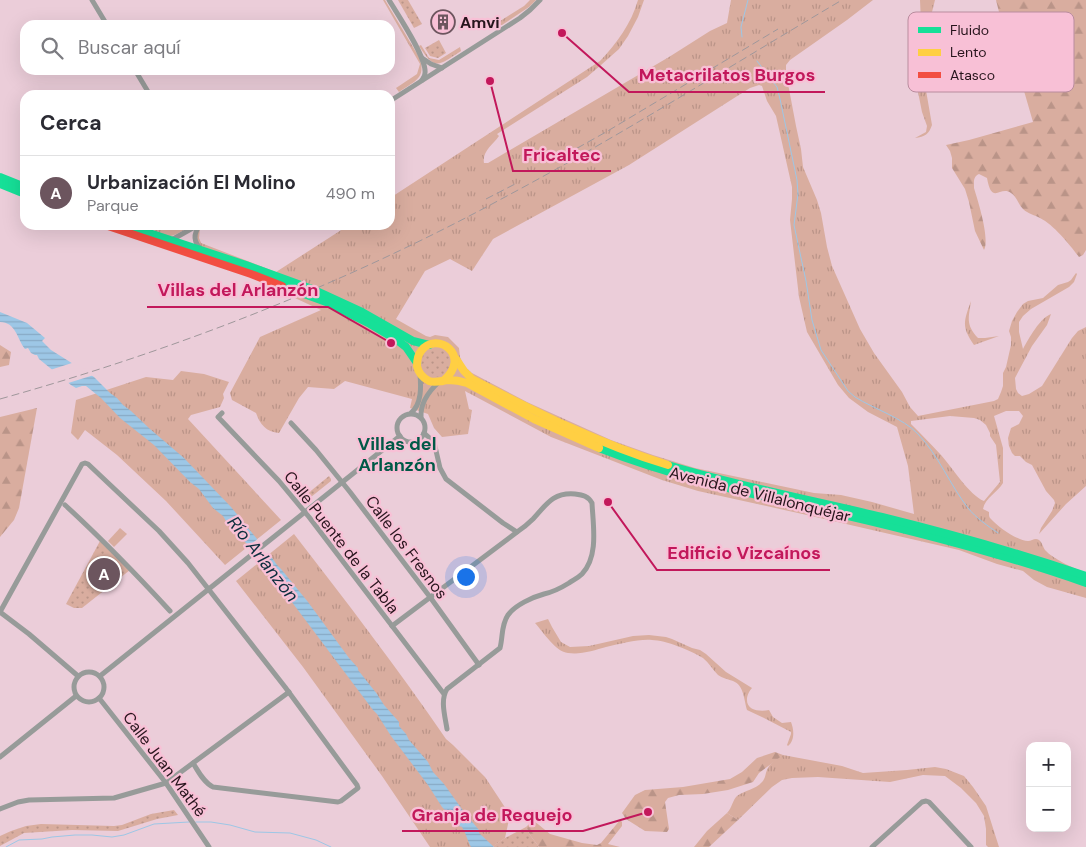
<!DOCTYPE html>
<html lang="es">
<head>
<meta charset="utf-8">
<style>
	:root { --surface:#fff; --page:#f7f7f7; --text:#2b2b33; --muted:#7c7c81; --line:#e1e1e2; --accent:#6c555e }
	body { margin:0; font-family:"DM Sans",sans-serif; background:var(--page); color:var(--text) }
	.controls { position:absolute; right:15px; bottom:15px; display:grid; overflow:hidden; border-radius:10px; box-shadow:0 5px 20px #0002 }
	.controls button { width:45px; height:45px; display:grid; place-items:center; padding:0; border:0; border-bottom:1px solid var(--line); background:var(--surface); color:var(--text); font:25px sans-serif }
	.you { position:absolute; left:465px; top:576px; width:18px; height:18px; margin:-12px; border:4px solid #fff; border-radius:50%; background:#1a73e8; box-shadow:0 0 0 8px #1a73e833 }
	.badge { display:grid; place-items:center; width:32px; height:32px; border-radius:50%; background:var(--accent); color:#fff; font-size:16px; font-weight:700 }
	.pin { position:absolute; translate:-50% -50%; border:2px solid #fff; box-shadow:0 1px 5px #0006 }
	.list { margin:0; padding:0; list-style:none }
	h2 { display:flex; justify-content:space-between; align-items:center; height:65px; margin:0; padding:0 20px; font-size:21px }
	h2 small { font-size:16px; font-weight:400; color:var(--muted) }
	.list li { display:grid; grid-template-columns:32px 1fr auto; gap:15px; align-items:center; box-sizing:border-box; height:75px; padding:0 20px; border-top:1px solid var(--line) }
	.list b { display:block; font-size:19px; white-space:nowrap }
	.list p { margin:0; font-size:16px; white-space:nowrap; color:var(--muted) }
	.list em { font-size:16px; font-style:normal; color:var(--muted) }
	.icon { flex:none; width:28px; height:28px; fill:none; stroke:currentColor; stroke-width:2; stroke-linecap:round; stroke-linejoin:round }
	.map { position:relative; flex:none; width:1086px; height:847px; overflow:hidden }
	.search { position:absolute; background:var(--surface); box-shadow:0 5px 20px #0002; left:20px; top:20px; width:375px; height:55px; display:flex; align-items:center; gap:12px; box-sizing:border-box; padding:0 18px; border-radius:15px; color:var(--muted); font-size:19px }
	.panel { position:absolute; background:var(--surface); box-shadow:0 5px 20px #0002; left:20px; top:90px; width:375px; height:140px; border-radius:15px }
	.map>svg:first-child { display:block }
	.grass { fill:url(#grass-tufts); fill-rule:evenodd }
	.forest { fill:url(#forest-firs) }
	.park { fill:url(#park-dots) }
	.pitch { fill:#d9ad9f }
	.water { fill:url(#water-rules) }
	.pier { fill:#ebcdd9 }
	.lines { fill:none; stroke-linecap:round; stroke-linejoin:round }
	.stream { stroke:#9dc7e6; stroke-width:1 }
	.street { stroke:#979b99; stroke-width:5 }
	.fast { stroke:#16e098; stroke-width:8 }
	.slow { stroke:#ffcf43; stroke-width:8 }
	.jam { stroke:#f24e42; stroke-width:8 }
	.rail { stroke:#9f979b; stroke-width:1; stroke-dasharray:8 4; stroke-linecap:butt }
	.labels { text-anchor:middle; stroke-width:4.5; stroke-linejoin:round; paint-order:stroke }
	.poi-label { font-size:16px; font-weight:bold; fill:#27141c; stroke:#f8c0d6; text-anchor:start }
	.street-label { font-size:16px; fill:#27141c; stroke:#f8c0d6 }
	.neighbourhood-label { font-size:18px; font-weight:bold; fill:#005947; stroke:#f8c0d6 }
	.water-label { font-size:18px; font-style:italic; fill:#0b2d3d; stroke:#f8c0d6 }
	.key { fill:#f8c0d6; stroke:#b98c9e; stroke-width:1 }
	.key-label { font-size:14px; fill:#27141c }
	.leader { fill:none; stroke:#c2185b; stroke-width:2 }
	.callout-dot { fill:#c2185b; stroke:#f8c0d6; stroke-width:2 }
	.callout-label { font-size:18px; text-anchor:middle; font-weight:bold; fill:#c2185b; stroke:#f8c0d6; stroke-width:4.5; stroke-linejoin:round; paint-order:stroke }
</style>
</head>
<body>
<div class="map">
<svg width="1086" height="847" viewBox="0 0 1086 847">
	<defs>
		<pattern id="grass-tufts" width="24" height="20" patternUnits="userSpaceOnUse" patternTransform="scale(1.25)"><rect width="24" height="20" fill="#d9ad9f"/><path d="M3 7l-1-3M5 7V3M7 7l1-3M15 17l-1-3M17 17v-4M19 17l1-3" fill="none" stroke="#ba9488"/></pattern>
		<pattern id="forest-firs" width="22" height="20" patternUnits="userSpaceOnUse" patternTransform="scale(1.25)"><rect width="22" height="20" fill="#d9ad9f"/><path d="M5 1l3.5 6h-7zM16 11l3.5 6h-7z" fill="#ba9488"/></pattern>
		<pattern id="park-dots" width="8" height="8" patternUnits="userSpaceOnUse" patternTransform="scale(1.25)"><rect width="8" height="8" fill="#d9ad9f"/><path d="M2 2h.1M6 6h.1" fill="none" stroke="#ba9488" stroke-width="1.8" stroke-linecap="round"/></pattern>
		<pattern id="water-rules" width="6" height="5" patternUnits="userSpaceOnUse" patternTransform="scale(1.25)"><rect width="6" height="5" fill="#9dc7e6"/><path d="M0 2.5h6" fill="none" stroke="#87aac5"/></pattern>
	</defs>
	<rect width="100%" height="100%" fill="#ebcdd9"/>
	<!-- grass -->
	<g class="grass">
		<path d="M383,0h2l34,57c8,21 -4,24 -20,35l-3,-4 21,-14 3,-10z"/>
		<path d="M530,0h6l-7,7 -27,18h-3l-2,-2 27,-17z"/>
		<path d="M638,0h6l-6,17 -10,19 -9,13 -18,16 -14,12 -90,57 2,2c-6,9 -17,15 -15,27h4l181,-106 41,-26 17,-8 4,-23h142l-26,20 -57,40 -4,5v8l10,53 5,23 2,18 14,33 4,13 6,34 5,19 28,63 14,24 28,39 8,15 8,9 76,-15 4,-2 3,-7 2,-6v-13l3,-6 5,-22v-8l-2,-6 3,-10 5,-9 6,-8 5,-3 15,-3 15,-13 10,-3 3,-2 5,-7 1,1 -3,8 -5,5 -38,22 -8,7 -4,6v10l4,17c6,-11 17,-31 28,-35l-4,11 -15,21 -17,32 1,11 2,4 4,3 7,-2 13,-8 30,-48 6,-7 8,-4v159l-20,18 -27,30 2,-6 11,-17 3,-8 -1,-3 -8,-9 -14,-26 -6,-3 -6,-6h-5l-3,-3 -3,-7 -1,-8 3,-10 8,-4 4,-8 -4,-5h-13l-12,5 9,32v35c-5,9 -18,15 -20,26l6,3c0,4 0,5 2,7 7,8 27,22 37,22 4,0 7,-4 11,-1 3,2 4,7 6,10 9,10 29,18 41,23v25l-39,-11 -13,-7 -11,-9 -26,-7 -38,-14 -152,-35 -109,-24 -36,-11 -111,-43 -86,-46 4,18 3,1 -4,24 -26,3 -8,-9 -6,-14 -18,-6 2,-9 -67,-18 -11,8 -26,-2 -9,11 -20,35c-13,-1 -19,-9 -23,-20l-24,-13 -2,-7 30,-56 61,-27 -61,-28 15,-9 -75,-27c-3,-6 -5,-12 0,-18l-1,10 2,5 75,29 73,-47h41v-27l210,-137c17,-18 31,-37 38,-61zM759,85l3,1 5,15 9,15 16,71v12l-2,21 9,77 8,35 31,53 11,13 19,14 29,15 11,39 6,48 -42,-12 -31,-7 -27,-2 -119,-25 -42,-13 -42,-15 -84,-38 -55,-29 -8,-7 -4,-9 -1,-9 -11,-11 -13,-2 -5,2 -4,-1 -30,-17 29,-48 25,-12 22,12 21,-32 136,-74 102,-65 19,-12zM950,416l24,2 6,2 6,5 4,8v3l6,9 4,37 -16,19c-15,-6 -32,-34 -43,-46 -10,-11 -20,-21 -30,-31v-3z"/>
		<path d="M920,0h15l-11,44 -1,29 9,52c-3,9 -7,12 -17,13l11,-6 1,-6 -5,-14 -6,-30 1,-34 -2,-8 6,-17z"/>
		<path d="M421,45l8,13 10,2 21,-13 1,4c-23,15 -26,20 -42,-5z"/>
		<path d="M154,225c6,0 11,3 17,3 7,1 14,-1 21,-3 -14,8 -23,18 -38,5z"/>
		<path d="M971,301c-2,16 -6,23 7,37h7l14,-2 -25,9c-13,-19 -10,-24 -3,-44z"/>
		<path d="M181,371l23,3 25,8 -6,12 1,4 -4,9 -29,8 -3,4 93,101 -56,45 -59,-64 -49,-46 -32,-25 -7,10 -7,-7 5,-33 70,-23 27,3z"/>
		<path d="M294,534c52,67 104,135 152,205l7,6 32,32 25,38 -5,23 -13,9h-62l-48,-71 -79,-109 -67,-86z"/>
		<path d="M548,619l4,8 9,15 9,5 19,-1 44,-10 16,-1 17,2 6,2 20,9 8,2 6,4 20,18 26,16c-2,2 -5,7 -5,11 -1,12 14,13 22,11l4,7 9,6 9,-1c3,8 4,18 -3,24l-1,-1 4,-11v-2l-27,-14 -17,-8c-3,-10 -3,-25 -14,-29 -5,-2 -11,-3 -15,-6 -5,-5 -9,-12 -15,-17 -11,-7 -38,-18 -51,-18 -15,-1 -31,4 -46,7 -11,3 -25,8 -38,6 -12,-1 -25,-21 -33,-30z"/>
		<path d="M783,755l59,11 21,7 44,-3 28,-3 11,2 18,7 9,11 13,19 13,41h-11l-2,-2v-16l-2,-13 -8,-13 -15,-15 -16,-12 -22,-1 -33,7 -72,-5 -26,1 -10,2 -10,7 -34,33 -11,-7c5,-5 6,-14 10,-17 8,-6 18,-6 25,-14 4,-4 3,-9 6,-14 2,-5 10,-10 15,-13z"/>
	</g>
	<!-- forest -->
	<g class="forest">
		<path d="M996,0h90v250l-3,5 -4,2c-9,-12 -25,-32 -39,-39 -5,-3 -12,-4 -17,-9 -5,-5 -6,-12 -12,-16 -11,-8 -19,13 -24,-15l-8,-4c-6,3 -5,7 -5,14 4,13 16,51 10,62l-9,-19 -6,-29 -4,-13 -13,-21v-10l-2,-7 -4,-6 23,-5 64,-18 -11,-38 -10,-42 -7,-6 -7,-1 4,-11z"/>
		<path d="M0,345l11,7 -2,13 -9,2z"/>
		<path d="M37,408l-18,100 -5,12 -14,17v-120z"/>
		<path d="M775,752l8,3 -24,18 -6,9 -25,8 -25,4 -24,1 -11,3 -3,4 4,27 -2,3 -22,-1 -19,-12 -4,-6 13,-18 10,-5 38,-3 47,-8 12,-7 15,-14z"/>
		<path d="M727,813l11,7 -29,27h-15l13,-16z"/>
		<path d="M533,820l17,14 32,9 15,2 4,-2 19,-23 2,2v4l-14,18 12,3h-81l-9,-12 -4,-8z"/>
	</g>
	<!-- park -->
	<g class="park">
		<path d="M398,0h10l14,24 -8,4z"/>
		<path d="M439,40l7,13 -8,5 -8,-2 -5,-8z"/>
		<circle cx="436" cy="363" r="14"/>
		<path d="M329,476l2,3v2l-25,20 -3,-1 -2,-1z"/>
		<path d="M100,541l30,29 -48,38h-8l-8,-4z"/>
		<path d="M174,810l4,5 -21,4 -39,12 -46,-1 -48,3 -24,13v-10l11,-5 15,-5 15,-2 73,2 8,-1 29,-11z"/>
		<path d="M526,827l4,8 9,12h-45l-1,-1 12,-8z"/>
	</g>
	<!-- pitch -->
	<path class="pitch" d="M120,528l7,6 -13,13 -6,-6z"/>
	<!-- water -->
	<path class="water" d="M0,312l27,11 18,15 -3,3 9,9 43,27 16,16 7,5 6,7 8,6 19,18 34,29 47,49 39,48 7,10 4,4 27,33 41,56 9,10v2l19,24 7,11 15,17v4l7,8 3,6 19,22 5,10 11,12 20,28 15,18v3l15,14h-23c-4,-7 -5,-15 -10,-21l-1,1 -1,-2 -17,-18 -14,-22 -37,-49 -14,-22 -4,-4 -112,-149 -14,-17 -21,-23 -3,-5 -10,-8 -14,-19 -9,-7 -36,-37 -34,-27 -19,-20 -15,-12h-4l-6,2 -5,-3 -32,-26 -2,-4h-2l-4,-2 -3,-5 -3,1c-8,-10 -9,-27 -25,-27z"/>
	<!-- pier -->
	<g class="pier">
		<path d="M75,362l19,13 -29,9 -15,-14z"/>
		<path d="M259,538l11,14 -12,9 -11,-14z"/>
	</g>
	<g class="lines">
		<!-- stream -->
		<g class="stream">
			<path d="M742,37l-1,-10 7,-27"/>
			<path d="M757,61l20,26 3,12 17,81 1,14 -4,31 12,56 6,39 9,30 27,41 7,6c19,12 48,21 63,37 21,22 32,51 50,74 8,10 20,18 30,25"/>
			<path d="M196,822h15l19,3 25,7 35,1 26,7 15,7"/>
			<path d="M6,847l13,-7 23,-1 10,-2 23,-2h17l20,2 12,-2 30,-11 35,-2"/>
		</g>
		<!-- street -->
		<g class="street">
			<path d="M92,0l15,25"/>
			<path d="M389,0c9,15 38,58 36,73 0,3 -1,4 -3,7"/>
			<path d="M422,58l9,6 11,4"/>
			<path d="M135,70l15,25"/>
			<path d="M390,101l130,-83 10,-8 10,-10"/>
			<path d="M200,225c-7,9 -7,17 2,25"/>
			<path d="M170,240l5,-2 23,-13"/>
			<path d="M222,413l-4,4 61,64 30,36 135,177"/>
			<path d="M411,413c11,-9 10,-27 9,-39"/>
			<circle cx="411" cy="428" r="14"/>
			<path d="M421,418c-1,-14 8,-27 18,-36"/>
			<path d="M291,423l25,27 34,42 80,105 49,68"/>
			<path d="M424,433l10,9 6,26 6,11 57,44 14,9c6,-4 11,-8 16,-13 13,-14 20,-27 42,-25 8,1 13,2 17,9 1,22 7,53 -10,71 -4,4 -9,6 -13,9 -8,5 -16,9 -25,11 -11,3 -29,11 -36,21 -7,10 -5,22 -8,33l-53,41c-7,11 -2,27 0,40"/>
			<path d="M65,505c37,34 71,69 105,106"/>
			<path d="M0,612l82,-148 3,-1 3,1 71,67 29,32 97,124 72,98 1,3 -17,13 -3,1 -125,-15c-9,-4 -15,-16 -20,-24"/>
			<path d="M0,612l29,22 49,42"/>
			<path d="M392,626l125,-94"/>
			<circle cx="89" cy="687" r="15"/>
			<path d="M100,676l300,-240"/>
			<path d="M99,698l67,85 43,64"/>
			<path d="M0,757l76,-61"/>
			<path d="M0,809l18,-7 11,-2 85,-2 52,-15 123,-91"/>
			<path d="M872,847l50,-45 4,-1 3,1 42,45"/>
		</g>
		<!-- fast -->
		<g class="fast">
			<path d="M0,177l25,10"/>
			<path d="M0,184l25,10"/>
			<path d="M125,225l121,40 66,24 50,23 51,29 16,4"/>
			<path d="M282,286l44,16 44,22 27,16 9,7 11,16"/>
			<path d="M599,448c79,31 163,48 245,67 82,19 163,40 242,68"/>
			<path d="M668,465c70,21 143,35 214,52 69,17 137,36 204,59"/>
		</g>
		<!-- slow -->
		<g class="slow">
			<path d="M456,359l8,12 8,8c64,33 127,65 196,86"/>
			<path d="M443,381c30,-25 -6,-51 -22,-30 -3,4 -4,10 -4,15 1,6 6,12 12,15 6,2 12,0 19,-1 6,0 13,1 19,3l67,36 65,29"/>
		</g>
		<!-- jam -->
		<path class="jam" d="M105,225l146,49 31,12"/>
		<!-- rail -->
		<g class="rail">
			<path d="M556,160l50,-28 172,-103"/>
			<path d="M486,199l31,-16"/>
			<path d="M0,399c175,-49 345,-115 505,-202 115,-61 225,-131 337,-197"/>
		</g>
	</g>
	<!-- icons -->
	<defs>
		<g id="building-ring" transform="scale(1.25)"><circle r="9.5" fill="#f8c0d6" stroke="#6c555e" stroke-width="1.5"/><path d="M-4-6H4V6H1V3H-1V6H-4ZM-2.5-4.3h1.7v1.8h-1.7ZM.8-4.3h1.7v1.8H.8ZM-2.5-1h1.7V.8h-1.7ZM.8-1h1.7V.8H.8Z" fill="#6c555e"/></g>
	</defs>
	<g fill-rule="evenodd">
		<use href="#building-ring" x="443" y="22"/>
	</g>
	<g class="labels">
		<!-- poi labels -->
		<g class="poi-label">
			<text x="460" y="28">Amvi</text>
		</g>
		<!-- street labels -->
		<g class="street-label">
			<text transform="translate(760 494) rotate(14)" y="6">Avenida de Villalonquéjar</text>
			<text transform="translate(342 542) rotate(52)" y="6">Calle Puente de la Tabla</text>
			<text transform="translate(407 547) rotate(53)" y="6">Calle los Fresnos</text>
			<text transform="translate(165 764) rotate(53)" y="6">Calle Juan Mathé</text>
		</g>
		<!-- neighbourhood labels -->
		<g class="neighbourhood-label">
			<text x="397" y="450">Villas del<tspan x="397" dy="21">Arlanzón</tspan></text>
		</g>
		<!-- water labels -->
		<g class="water-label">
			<text transform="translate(263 559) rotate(52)" y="6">Río Arlanzón</text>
		</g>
	</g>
	<!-- legend -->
	<rect x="908" y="12" width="166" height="80" rx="8" class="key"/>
	<rect x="918" y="27" width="23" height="6" fill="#16e098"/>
	<rect x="918" y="49" width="23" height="7" fill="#ffcf43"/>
	<rect x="918" y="72" width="23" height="6" fill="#f24e42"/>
	<g class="key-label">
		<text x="950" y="35">Fluido</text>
		<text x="950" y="57">Lento</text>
		<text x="950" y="80">Atasco</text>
	</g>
	<!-- callouts -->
	<path class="leader" d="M562 33L629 92H825M490 81L513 171H611M391 343L328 307H147M608 502L657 570H830M648 812L583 831H402"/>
	<g class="callout-dot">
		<circle cx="562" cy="33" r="5"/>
		<circle cx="490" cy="81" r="5"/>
		<circle cx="391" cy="343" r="5"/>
		<circle cx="608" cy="502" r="5"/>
		<circle cx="648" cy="812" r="5"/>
	</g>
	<g class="callout-label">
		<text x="727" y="81">Metacrilatos Burgos</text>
		<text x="562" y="161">Fricaltec</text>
		<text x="238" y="296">Villas del Arlanzón</text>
		<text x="744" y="559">Edificio Vizcaínos</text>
		<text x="492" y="821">Granja de Requejo</text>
	</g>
</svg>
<div class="controls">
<button>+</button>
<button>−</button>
</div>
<div class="you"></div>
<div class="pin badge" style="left:104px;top:574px">A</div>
<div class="search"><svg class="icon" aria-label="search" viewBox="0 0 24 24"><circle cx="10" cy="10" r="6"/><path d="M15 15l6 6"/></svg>Buscar aquí</div>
<section class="panel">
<h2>Cerca<small></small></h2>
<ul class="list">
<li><span class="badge">A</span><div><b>Urbanización El Molino</b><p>Parque</p></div><em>490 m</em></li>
</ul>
</section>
</div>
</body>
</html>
